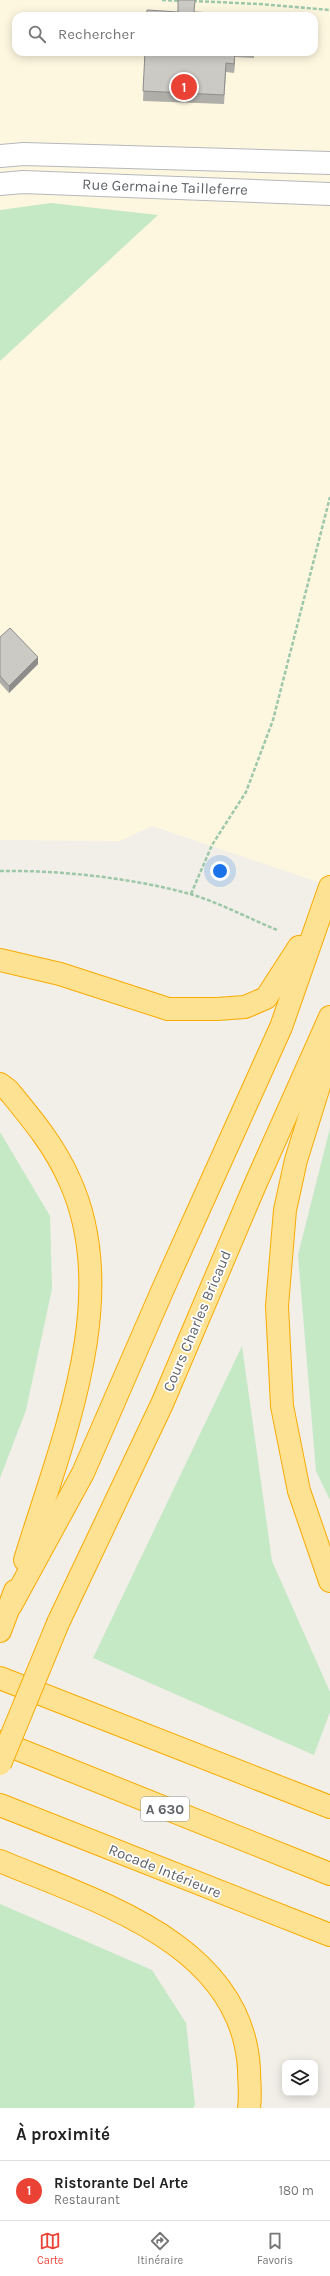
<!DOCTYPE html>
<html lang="fr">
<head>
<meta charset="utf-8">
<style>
	:root { --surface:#fff; --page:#f6f6f6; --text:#222; --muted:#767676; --line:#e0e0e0; --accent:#ea4335 }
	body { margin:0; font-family:Karla,sans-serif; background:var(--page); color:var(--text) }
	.controls { position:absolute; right:12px; bottom:12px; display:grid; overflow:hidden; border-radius:8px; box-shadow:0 2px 10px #0003 }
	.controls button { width:36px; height:36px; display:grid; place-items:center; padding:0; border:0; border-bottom:1px solid var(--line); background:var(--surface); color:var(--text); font:20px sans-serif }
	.you { position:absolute; left:220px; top:871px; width:14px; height:14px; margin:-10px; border:3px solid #fff; border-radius:50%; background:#1a73e8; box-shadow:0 0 0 6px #1a73e833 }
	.badge { display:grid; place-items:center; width:26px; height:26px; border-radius:50%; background:var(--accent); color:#fff; font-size:13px; font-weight:700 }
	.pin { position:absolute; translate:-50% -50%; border:2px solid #fff; box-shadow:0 1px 4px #0006 }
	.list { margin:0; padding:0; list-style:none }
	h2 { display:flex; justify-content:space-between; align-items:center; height:52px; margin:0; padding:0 16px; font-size:17px }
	h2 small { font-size:13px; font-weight:400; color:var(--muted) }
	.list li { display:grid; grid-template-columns:26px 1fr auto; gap:12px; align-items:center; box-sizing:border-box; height:60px; padding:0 16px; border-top:1px solid var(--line) }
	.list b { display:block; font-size:15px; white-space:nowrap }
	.list p { margin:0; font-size:13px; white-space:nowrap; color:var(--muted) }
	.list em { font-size:13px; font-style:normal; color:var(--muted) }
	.icon { flex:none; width:22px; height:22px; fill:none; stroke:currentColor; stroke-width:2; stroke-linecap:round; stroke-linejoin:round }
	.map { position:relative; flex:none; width:330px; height:2108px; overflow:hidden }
	.search { position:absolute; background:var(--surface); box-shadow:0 2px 10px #0003; left:12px; right:12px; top:12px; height:44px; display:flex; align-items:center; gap:10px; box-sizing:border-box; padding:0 14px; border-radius:12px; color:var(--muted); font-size:15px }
	.sheet { height:112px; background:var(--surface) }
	nav { display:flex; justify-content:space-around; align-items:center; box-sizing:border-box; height:56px; border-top:1px solid var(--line); background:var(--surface); font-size:11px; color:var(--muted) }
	nav a { display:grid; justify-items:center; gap:2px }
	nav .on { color:var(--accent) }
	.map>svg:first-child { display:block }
	.commercial { fill:#fef7e0; fill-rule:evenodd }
	.green { fill:#c5e8c5 }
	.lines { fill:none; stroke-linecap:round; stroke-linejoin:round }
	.minor-casing { stroke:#b5b8bc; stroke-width:24 }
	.highway-casing { stroke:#f9ab00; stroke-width:24 }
	.path { stroke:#9cc7a9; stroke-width:2.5; stroke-dasharray:4 2; stroke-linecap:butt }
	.minor { stroke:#fff; stroke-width:22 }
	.highway { stroke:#fde293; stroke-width:22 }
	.highway-bridge-casing { stroke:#f9ab00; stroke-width:24; stroke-linecap:butt }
	.highway-bridge { stroke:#fde293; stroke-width:22 }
	.wall { fill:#afaea9 }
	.shaded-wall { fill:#8f8d8a }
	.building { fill:#cccac5; stroke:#8f8d8a }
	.labels { text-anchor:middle; stroke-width:3.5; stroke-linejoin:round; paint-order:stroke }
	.shield { fill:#fff; stroke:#8f9295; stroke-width:1 }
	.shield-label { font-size:14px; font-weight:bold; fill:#5f6368 }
	.street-label { font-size:15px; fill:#5f6368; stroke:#fff }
</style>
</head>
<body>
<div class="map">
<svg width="330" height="2108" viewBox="0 0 330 2108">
	<rect width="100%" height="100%" fill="#f1efe8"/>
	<!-- commercial -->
	<path class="commercial" d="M0,0h330v886l-178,-60 -32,15 -120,-1zM16,16h298v36h-298z"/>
	<!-- green -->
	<g class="green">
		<path d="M51,203l107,12 -158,146v-151z"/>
		<path d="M330,1128v372l-14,-29 -18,-216z"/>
		<path d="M0,1132l50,84 2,73 -26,121 -26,68z"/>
		<path d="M242,1346l30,215 58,131v20l-16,43 -221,-97z"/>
		<path d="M0,1904l152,66 34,53 9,82 -2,3h-193z"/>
	</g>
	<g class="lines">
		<!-- minor casing -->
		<g class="minor-casing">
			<g id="minor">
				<path d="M0,156l24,-2 306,9"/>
				<path d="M0,184l23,-2 307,12"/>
			</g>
		</g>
		<!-- highway casing -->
		<g class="highway-casing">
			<g id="highway">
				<path d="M0,960l60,14 108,35h49l28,-2 21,-9 33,-51"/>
				<path d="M330,1051l-34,109 -11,50 -8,96 5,100 17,85 31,90"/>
				<path d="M0,1084l8,6c23,28 46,55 61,89 55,118 -9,266 -44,381"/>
				<path d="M11,1605l72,-132 80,-184 118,-262 49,-140"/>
				<path d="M58,1623l104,-219 93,-219 75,-168"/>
				<path d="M0,1631l15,-40"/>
				<path d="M0,1678l330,129"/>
				<path d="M0,1742l330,132"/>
				<path d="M0,1805l330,130"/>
				<path d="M0,1861c97,41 242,82 249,208 0,13 2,26 0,39"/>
			</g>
		</g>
		<!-- path -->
		<g class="path">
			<path d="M162,0l20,1"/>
			<path d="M193,1l66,3 71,6"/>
			<path d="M0,871c59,-1 133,7 190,23 28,8 60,25 87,36"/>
			<path d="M191,894l21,-49 34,-53 27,-72 57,-223"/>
		</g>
		<!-- minor -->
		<use href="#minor" class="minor"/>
		<!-- highway -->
		<use href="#highway" class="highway"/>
		<!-- highway-bridge casing -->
		<g class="highway-bridge-casing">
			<path id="highway-bridge" d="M0,1764l58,-141"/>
		</g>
		<!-- highway-bridge -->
		<use href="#highway-bridge" class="highway-bridge"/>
	</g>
	<!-- wall -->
	<g class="wall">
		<path d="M145,52h109v6l-19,-1 -1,16 -8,-1 -2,32 -81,-3z"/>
		<path d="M0,637l38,27 -29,29 -9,-10z"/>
	</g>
	<!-- shaded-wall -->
	<g class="shaded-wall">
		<path d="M235,52v5l-1,16v-9z"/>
		<path d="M38,657v7l-29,29v-7z"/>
	</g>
	<!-- building -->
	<g class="building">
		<path d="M178,0h17l-1,12 62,3v1h-109v-6l31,2z"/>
		<path d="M145,52h90l-1,12 -8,-1 -2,32 -81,-4z"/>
		<path d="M10,628l28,29 -29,29 -9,-10v-39z"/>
	</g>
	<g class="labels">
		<!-- shield labels -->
		<rect class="shield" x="141" y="1797" width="48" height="24" rx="3"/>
		<g class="shield-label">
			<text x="165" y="1814">A 630</text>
		</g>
		<!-- street labels -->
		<g class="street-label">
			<text transform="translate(165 187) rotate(2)" y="5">Rue Germaine Tailleferre</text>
			<text transform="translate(197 1321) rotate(-67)" y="5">Cours Charles Bricaud</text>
			<text transform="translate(165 1871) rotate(22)" y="5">Rocade Intérieure</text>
		</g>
	</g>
</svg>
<div class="controls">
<button><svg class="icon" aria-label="layers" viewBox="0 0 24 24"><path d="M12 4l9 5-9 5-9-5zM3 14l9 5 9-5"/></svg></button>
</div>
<div class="you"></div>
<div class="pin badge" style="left:184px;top:87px">1</div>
<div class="search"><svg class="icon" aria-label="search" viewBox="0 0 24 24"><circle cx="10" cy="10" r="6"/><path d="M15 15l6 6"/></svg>Rechercher</div>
</div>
<section class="sheet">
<h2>À proximité<small></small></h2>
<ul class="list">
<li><span class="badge">1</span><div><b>Ristorante Del Arte</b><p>Restaurant</p></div><em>180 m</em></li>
</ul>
</section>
<nav>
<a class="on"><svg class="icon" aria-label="map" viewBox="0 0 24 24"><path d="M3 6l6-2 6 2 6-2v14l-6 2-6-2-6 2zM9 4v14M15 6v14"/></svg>Carte</a>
<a><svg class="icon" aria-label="directions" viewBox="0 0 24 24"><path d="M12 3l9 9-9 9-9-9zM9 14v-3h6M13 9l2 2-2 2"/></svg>Itinéraire</a>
<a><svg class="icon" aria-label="saved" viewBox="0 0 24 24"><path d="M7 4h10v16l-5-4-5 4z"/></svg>Favoris</a>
</nav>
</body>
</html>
